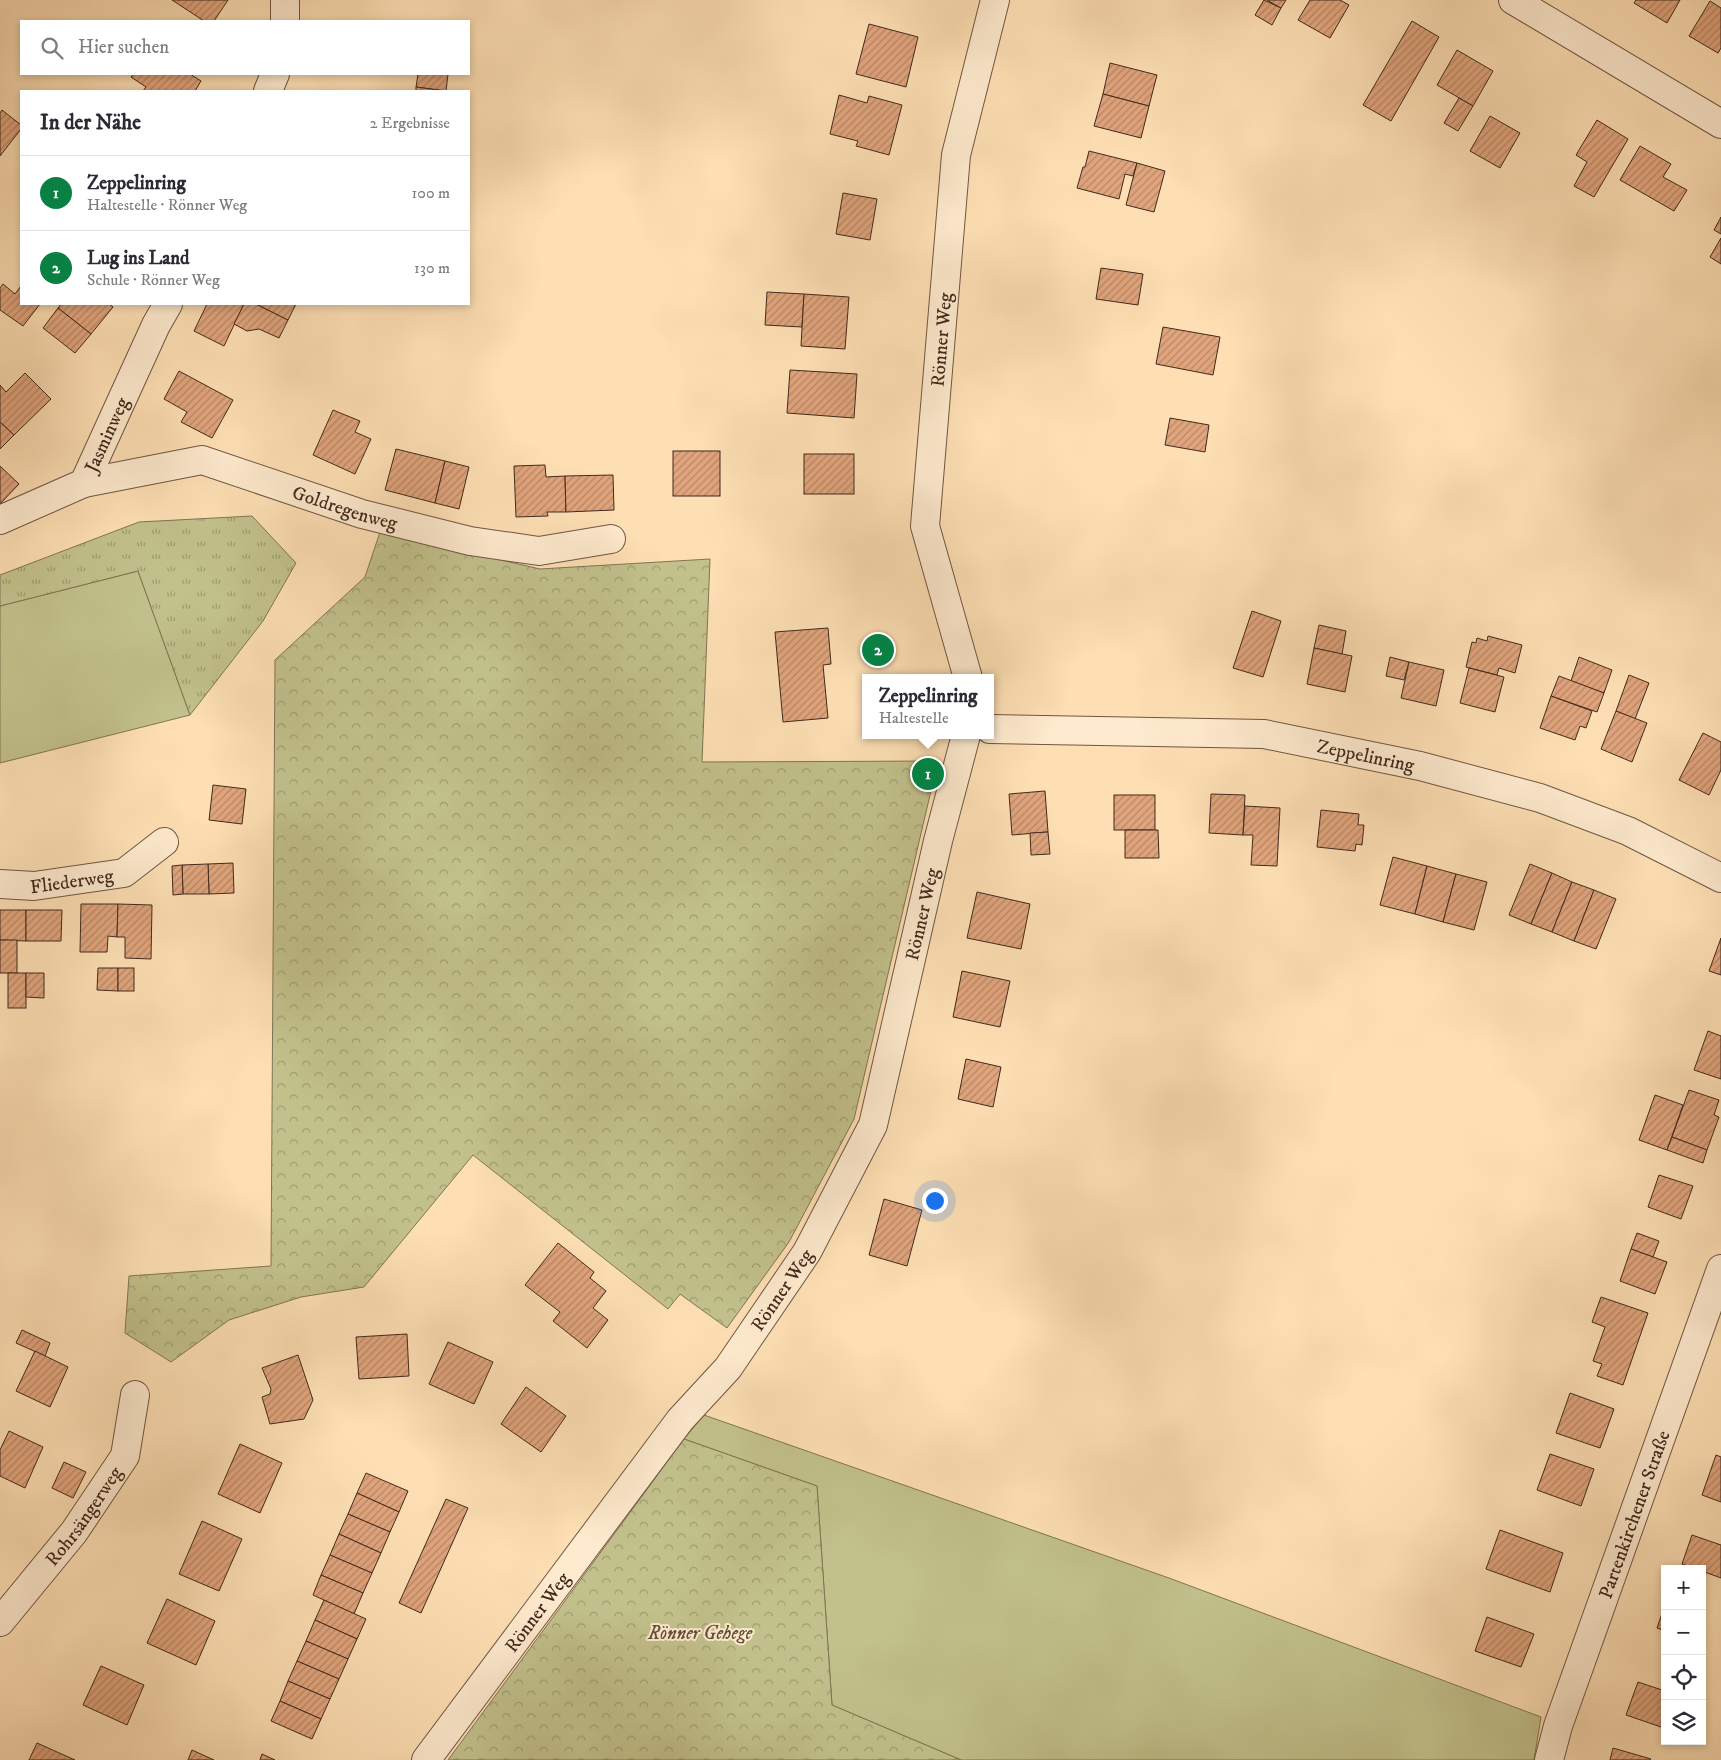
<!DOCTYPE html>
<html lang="de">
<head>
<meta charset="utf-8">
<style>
	:root { --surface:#fff; --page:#f2f2f3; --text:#2b2b33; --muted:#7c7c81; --line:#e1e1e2; --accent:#0b8043 }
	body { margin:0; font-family:"IM FELL DW Pica",serif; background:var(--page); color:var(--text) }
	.controls { position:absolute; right:15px; bottom:15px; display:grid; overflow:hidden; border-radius:0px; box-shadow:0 2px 8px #0003 }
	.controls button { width:45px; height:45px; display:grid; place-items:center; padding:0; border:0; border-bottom:1px solid var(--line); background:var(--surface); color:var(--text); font:25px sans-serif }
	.you { position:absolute; left:934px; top:1200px; width:18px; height:18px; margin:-12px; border:4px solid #fff; border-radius:50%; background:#1a73e8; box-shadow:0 0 0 8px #1a73e833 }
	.badge { display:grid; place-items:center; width:32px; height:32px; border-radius:50%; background:var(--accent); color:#fff; font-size:16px; font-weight:700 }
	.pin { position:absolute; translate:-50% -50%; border:2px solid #fff; box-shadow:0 1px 5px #0006 }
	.popup { position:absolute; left:862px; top:674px; width:132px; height:65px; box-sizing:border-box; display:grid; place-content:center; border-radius:0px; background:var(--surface); filter:drop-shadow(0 1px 4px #0005); font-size:16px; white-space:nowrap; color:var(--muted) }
	.popup b { font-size:19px; color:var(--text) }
	.popup::after { content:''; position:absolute; left:50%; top:100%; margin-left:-10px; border:10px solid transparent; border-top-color:var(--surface) }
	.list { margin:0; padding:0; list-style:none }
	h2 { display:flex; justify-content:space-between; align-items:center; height:65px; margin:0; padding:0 20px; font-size:21px }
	h2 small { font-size:16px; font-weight:400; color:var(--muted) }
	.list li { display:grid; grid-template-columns:32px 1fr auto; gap:15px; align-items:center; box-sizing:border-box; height:75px; padding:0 20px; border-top:1px solid var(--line) }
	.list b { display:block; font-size:19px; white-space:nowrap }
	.list p { margin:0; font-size:16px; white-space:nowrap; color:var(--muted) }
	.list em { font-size:16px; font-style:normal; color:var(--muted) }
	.icon { flex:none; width:28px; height:28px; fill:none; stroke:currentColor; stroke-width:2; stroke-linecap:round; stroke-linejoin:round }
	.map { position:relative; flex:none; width:1721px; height:1760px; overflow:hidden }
	.search { position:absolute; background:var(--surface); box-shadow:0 2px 8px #0003; left:20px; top:20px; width:450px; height:55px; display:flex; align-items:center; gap:12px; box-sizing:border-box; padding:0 18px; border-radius:0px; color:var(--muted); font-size:19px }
	.panel { position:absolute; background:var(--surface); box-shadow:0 2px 8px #0003; left:20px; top:90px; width:450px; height:215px; border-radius:0px }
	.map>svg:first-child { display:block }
	.grass { fill:#c2c18c; stroke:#817554 }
	.forest { fill:url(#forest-crowns); stroke:#817554 }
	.park { fill:url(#park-tufts); stroke:#817554 }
	.building { fill:url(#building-hatch); stroke:#40291d }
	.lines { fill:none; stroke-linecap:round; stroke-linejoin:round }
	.street-casing { stroke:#705643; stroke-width:30 }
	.street { stroke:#feeace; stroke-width:28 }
	.labels { text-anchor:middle; stroke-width:4; stroke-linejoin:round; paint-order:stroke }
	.street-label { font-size:19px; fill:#40291d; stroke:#feeace }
	.park-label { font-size:19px; font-style:italic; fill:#604f39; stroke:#feeace }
</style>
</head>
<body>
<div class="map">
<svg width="1721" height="1760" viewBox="0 0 1721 1760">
	<defs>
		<pattern id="forest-crowns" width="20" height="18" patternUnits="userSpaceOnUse" patternTransform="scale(1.25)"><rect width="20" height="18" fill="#c2c18c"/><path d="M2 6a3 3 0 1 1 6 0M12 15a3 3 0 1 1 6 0" fill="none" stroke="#9f9d72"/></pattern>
		<pattern id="park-tufts" width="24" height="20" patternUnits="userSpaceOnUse" patternTransform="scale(1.25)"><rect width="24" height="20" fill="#c2c18c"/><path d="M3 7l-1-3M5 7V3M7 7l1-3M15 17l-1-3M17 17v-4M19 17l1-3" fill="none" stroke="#9f9d72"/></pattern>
		<pattern id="building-hatch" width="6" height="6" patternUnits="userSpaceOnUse" patternTransform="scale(1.25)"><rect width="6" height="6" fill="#e1a57d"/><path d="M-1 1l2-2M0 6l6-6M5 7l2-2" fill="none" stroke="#b88666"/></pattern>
	</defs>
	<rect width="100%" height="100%" fill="#fedfb4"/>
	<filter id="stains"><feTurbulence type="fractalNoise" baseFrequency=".004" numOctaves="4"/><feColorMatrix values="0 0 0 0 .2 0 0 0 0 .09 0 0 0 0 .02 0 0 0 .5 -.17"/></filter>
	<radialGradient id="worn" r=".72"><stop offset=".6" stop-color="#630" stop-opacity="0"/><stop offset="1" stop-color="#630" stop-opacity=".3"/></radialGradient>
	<!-- grass -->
	<g class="grass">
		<path d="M138,571l52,144 -190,48v-157z"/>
		<path d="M704,1415l465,163 372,139 -7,43h-573l-129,-55 -15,-219 -133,-47z"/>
	</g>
	<!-- forest -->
	<g class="forest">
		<path d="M380,532l160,37 170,-10 -8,203 236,-1 -84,358 -65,123 -62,86 -47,-34 -12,15 -195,-154 -109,132 -63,10 -72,23 -58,42 -46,-29 4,-57 142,-10 4,-606 90,-83z"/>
		<path d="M684,1439l133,47 15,219 129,55h-513z"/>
	</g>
	<!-- park -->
	<path class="park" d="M252,516l44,47 -33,58 -73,94 -52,-144 -138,35v-31l139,-53z"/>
	<!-- building -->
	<g class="building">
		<path d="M172,0h56l-14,21h-10z"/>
		<path d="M1264,0l17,8 -9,17 -17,-10z"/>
		<path d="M1267,0h19l-5,8z"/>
		<path d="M1310,0h30l9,5 -19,33 -32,-18z"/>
		<path d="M1636,0h44l-13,23 -33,-20z"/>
		<path d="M1710,1l11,7v40l-3,5 -29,-17z"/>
		<path d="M1412,21l27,16 -48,84 -28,-16z"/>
		<path d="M869,24l49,13 -12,50 -50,-13z"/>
		<path d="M1457,50l36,21 -20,35 -36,-21z"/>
		<path d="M1110,63l47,12 -8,31 -46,-12z"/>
		<path d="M133,74h57l11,7 -6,10h-52l3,-4 -15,-10z"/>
		<path d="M418,74h30l-2,17 -30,-4z"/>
		<path d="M416,87l30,4h-30z"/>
		<path d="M1103,94l46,12 -8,32 -47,-12z"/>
		<path d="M839,95l28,8 2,-7 33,9 -13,50 -33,-9 2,-5 -28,-7z"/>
		<path d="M1459,98l14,8 -15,25 -14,-8z"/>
		<path d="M2,110l19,15v4l-21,27v-43z"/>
		<path d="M1490,116l30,17 -20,35 -30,-17z"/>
		<path d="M1597,120l31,19 -34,58 -20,-11 13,-24 -11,-7z"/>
		<path d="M1640,146l31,18 -8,13 24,13 -13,21 -54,-31z"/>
		<path d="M1089,151l48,12 -4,13 -8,-2 -6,25 -42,-11 6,-21h2z"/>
		<path d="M1137,163l28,8 -11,41 -28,-7z"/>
		<path d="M843,193l34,6 -7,41 -34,-6z"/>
		<path d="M1721,217v17l-7,-4z"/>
		<path d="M1721,238v26l-11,-7z"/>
		<path d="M1101,268l42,6 -5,31 -42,-6z"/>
		<path d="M3,284l12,10 6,-8v18h19l-17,22 -23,-16v-22z"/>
		<path d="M767,292l37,2 -2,33 -37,-2z"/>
		<path d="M804,294l45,3 -4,52 -44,-3z"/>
		<path d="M61,304h48l4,3 -22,27 -33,-26z"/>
		<path d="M207,304h37l-20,42 -30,-15z"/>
		<path d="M244,304h12l32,16 -9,18 -20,-9 -12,2 -13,-7z"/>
		<path d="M256,304h40l-8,16z"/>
		<path d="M58,308l33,26 -16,19 -32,-25z"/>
		<path d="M1163,327l57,10 -7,38 -57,-11z"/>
		<path d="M790,370l67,4 -3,44 -67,-5z"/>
		<path d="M179,371l54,29 -21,38 -31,-16 6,-10 -23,-13z"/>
		<path d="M25,373l26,26 -37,36 -14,-13v-37l6,7z"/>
		<path d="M333,410l27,11 -5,11 16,7 -16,35 -42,-19z"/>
		<path d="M1170,418l39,7 -4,27 -40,-7z"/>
		<path d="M0,422l14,13 -14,14z"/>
		<path d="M396,449l49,12 -10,42 -50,-13z"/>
		<rect x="673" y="451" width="47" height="45"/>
		<rect x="804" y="454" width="50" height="40"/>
		<path d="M445,461l24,6 -10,42 -24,-6z"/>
		<path d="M545,465l1,12 19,-1 1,36h-19l1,4 -32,1 -2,-51z"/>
		<path d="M0,466l19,18 -19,20z"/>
		<path d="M613,475l1,35 -48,2 -1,-36z"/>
		<path d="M1252,611l29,10 -18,56 -30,-9z"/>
		<path d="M1319,625l27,6 -4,23 -28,-6z"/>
		<path d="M828,628l3,36 -8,1 5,53 -45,4 -8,-90z"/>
		<path d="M1488,636l34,9 -7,28 -16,-5 -2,7 -31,-8 6,-25 4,1 1,-5 10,3z"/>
		<path d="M1314,648l38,8 -7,36 -38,-8z"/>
		<path d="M1390,657l19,5 -5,18 -18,-4z"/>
		<path d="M1579,657l33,13 -8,23 -33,-12z"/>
		<path d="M1409,662l35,8 -8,36 -35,-8z"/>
		<path d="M1469,668l35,9 -9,35 -35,-9z"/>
		<path d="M1629,675l20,8 -14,36 -19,-8z"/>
		<path d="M1559,676l45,17 -7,19 -46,-16z"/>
		<path d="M1551,696l41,15 -6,17 -6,-2 -5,14 -35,-12z"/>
		<path d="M1616,711l31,12 -15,39 -31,-13z"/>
		<path d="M1703,733l18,9v28l-12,25 -30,-15z"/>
		<path d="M213,785l33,4 -4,35 -33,-4z"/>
		<path d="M1045,791l3,41 -36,3 -3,-41z"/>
		<path d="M1211,794l34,1 -2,40 -34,-2z"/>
		<rect x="1114" y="795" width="41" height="35"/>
		<path d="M1245,806l35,2 -3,58 -26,-1 2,-30h-10z"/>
		<path d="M1321,810l38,4 -1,11h6l-2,20 -6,-1 -1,7 -38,-4z"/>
		<path d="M1125,830h33l1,28h-34z"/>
		<path d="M1048,832l2,22 -19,1 -1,-22z"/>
		<path d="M1393,857l34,9 -12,48 -35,-9z"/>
		<path d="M233,863l1,30 -25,1 -1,-30z"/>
		<path d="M208,864l1,30h-26l-1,-29z"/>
		<path d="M1530,864l22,9 -21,51 -22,-9z"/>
		<path d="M182,865l1,29 -10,1 -1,-29z"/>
		<path d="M1427,866l29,8 -13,48 -28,-8z"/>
		<path d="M1552,873l20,9 -20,50 -21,-8z"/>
		<path d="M1456,874l31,8 -13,48 -31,-8z"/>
		<path d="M1572,882l22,8 -20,51 -22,-9z"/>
		<path d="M1594,890l22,9 -20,50 -22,-8z"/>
		<path d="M977,892l53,12 -9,45 -54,-11z"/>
		<path d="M81,904h37l-1,33 -9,-1 -1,16h-27z"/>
		<path d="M118,904l34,1 -1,54 -26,-1v-21h-8z"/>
		<path d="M0,910h26v31l-26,-1z"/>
		<path d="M26,910h36l-1,31h-35z"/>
		<path d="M1721,938v37l-12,-4z"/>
		<rect x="0" y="940" width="17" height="33"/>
		<path d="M98,968h20v23l-21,-1z"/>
		<rect x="118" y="968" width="16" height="23"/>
		<path d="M962,971l48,10 -10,46 -47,-10z"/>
		<rect x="8" y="973" width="18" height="35"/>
		<path d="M26,973h18v25l-18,-1z"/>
		<path d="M1708,1031l13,5v43l-27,-9z"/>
		<path d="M966,1059l35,8 -8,40 -35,-8z"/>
		<path d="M1689,1090l30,10 -5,15 5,2 -12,33 -35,-13z"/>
		<path d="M1655,1095l28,10 -16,45 -28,-10z"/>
		<path d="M1672,1137l35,13 -4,13 -36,-13z"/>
		<path d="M1659,1175l34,11 -12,33 -33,-12z"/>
		<path d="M884,1199l38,11 -15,56 -38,-11z"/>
		<path d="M1637,1233l22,8 -6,16 -22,-8z"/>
		<path d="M558,1243l36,29 -4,6 16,13 -13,17 15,12 -21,28 -34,-27 7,-9 -35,-27z"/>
		<path d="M1631,1249l36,13 -12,32 -35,-13z"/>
		<path d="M1601,1297l47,16 -25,72 -26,-9 5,-12 -9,-3 12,-34 -13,-5z"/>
		<path d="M22,1330l28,13 -5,13 -29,-13z"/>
		<path d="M407,1334l2,42 -50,3 -3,-42z"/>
		<path d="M448,1342l45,20 -19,42 -45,-20z"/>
		<path d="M35,1351l33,16 -18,40 -34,-16z"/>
		<path d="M298,1355l15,45 -9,19 -34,5 -8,-27 8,-3 1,-5 -9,-21z"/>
		<path d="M526,1387l40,29 -25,36 -40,-28z"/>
		<path d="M1570,1393l44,16 -14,39 -44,-15z"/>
		<path d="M9,1431l34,16 -18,41 -25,-12v-26z"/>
		<path d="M240,1444l42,19 -22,50 -42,-19z"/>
		<path d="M1550,1454l44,15 -13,37 -44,-16z"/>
		<path d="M1716,1455l5,2v45l-19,-7z"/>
		<path d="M64,1462l22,10 -13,26 -21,-10z"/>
		<path d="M366,1473l42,18 -9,21 -42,-19z"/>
		<path d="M357,1493l42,19 -9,20 -42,-18z"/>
		<path d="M446,1499l22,9 -47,105 -22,-10z"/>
		<path d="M348,1514l42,18 -9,21 -42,-19z"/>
		<path d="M202,1521l40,18 -23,52 -40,-17z"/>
		<path d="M1500,1530l63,23 -13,39 -64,-23z"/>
		<path d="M339,1534l42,19 -9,20 -42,-18z"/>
		<path d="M1692,1535l29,10v33l-19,-7v-2h-6l-14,-5z"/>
		<path d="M330,1555l42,18 -9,20 -42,-18z"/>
		<path d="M321,1575l42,18 -9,21 -41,-19z"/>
		<path d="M167,1599l48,22 -19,44 -49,-22z"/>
		<path d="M324,1600l42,19 -9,20 -42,-19z"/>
		<path d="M1665,1605v26l-8,-3z"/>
		<path d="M1487,1617l47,17 -13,33 -46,-16z"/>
		<path d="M315,1620l42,19 -9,20 -42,-18z"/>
		<path d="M306,1641l42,18 -9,20 -42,-18z"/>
		<path d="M297,1661l42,18 -9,20 -42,-18z"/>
		<path d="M101,1666l43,19 -17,40 -44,-20z"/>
		<path d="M288,1681l42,18 -9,20 -41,-18z"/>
		<path d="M1638,1682l27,9v25l-4,11 -35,-12z"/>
		<path d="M280,1701l41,18 -9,20 -41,-18z"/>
		<path d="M37,1743l38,17h-46z"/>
		<path d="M1613,1748l38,11 -1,1h-40z"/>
		<path d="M192,1750l22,10h-26z"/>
		<path d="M262,1754l13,6h-15z"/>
	</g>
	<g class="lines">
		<!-- street casing -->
		<g class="street-casing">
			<g id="street">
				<path d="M1513,0l208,124"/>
				<path d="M285,21v-21"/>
				<path d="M268,91l7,-17"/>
				<path id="s1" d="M84,483l118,-23 160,54 108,27 69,10 72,-12"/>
				<path id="s2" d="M0,520l84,-37 72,-158 12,-21"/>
				<path id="s3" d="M968,678l-43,-152 31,-371 39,-155"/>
				<path id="s4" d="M990,729l274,5 156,32 120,32 88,33 93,47"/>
				<path id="s5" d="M0,884l34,2 90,-13 40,-31"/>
				<path id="s6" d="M0,1622l74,-90 51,-76 10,-61"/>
				<path id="s7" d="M426,1760l254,-340 48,-52 79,-116 66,-127 65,-284 28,-106"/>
				<path id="s8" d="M1549,1760l9,-34 163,-457"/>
			</g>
		</g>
		<!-- street -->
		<use href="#street" class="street"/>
	</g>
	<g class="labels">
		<!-- street labels -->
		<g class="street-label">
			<text dy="7" stroke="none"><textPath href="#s3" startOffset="345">Rönner Weg</textPath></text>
			<text dy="7" stroke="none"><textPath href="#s2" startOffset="145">Jasminweg</textPath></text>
			<text dy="7" stroke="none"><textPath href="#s1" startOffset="271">Goldregenweg</textPath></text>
			<text dy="7" stroke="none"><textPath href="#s4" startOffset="378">Zeppelinring</textPath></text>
			<text dy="7" stroke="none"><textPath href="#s5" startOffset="72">Fliederweg</textPath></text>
			<text dy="7" stroke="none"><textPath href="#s7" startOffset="995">Rönner Weg</textPath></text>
			<text dy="7" stroke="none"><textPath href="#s7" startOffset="590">Rönner Weg</textPath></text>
			<text dy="7" stroke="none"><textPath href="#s8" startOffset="260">Partenkirchener Straße</textPath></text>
			<text dy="7" stroke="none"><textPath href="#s6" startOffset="135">Rohrsängerweg</textPath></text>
			<text dy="7" stroke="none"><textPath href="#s7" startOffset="185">Rönner Weg</textPath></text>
		</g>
		<!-- park labels -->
		<g class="park-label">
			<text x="700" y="1639">Rönner Gehege</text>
		</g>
	</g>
	<rect width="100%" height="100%" filter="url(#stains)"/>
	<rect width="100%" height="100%" fill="url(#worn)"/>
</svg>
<div class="controls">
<button>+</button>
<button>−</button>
<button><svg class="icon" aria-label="locate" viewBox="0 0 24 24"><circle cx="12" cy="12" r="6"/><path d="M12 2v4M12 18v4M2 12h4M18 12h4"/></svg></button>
<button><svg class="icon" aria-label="layers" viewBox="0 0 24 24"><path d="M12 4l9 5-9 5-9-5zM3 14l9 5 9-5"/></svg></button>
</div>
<div class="you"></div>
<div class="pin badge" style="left:928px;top:774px">1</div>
<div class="popup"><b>Zeppelinring</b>Haltestelle</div>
<div class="pin badge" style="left:878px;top:650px">2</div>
<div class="search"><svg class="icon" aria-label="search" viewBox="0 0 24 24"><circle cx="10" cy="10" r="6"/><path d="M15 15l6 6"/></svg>Hier suchen</div>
<section class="panel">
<h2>In der Nähe<small>2 Ergebnisse</small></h2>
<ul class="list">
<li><span class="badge">1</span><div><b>Zeppelinring</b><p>Haltestelle · Rönner Weg</p></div><em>100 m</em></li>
<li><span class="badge">2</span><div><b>Lug ins Land</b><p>Schule · Rönner Weg</p></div><em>130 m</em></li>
</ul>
</section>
</div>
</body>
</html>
